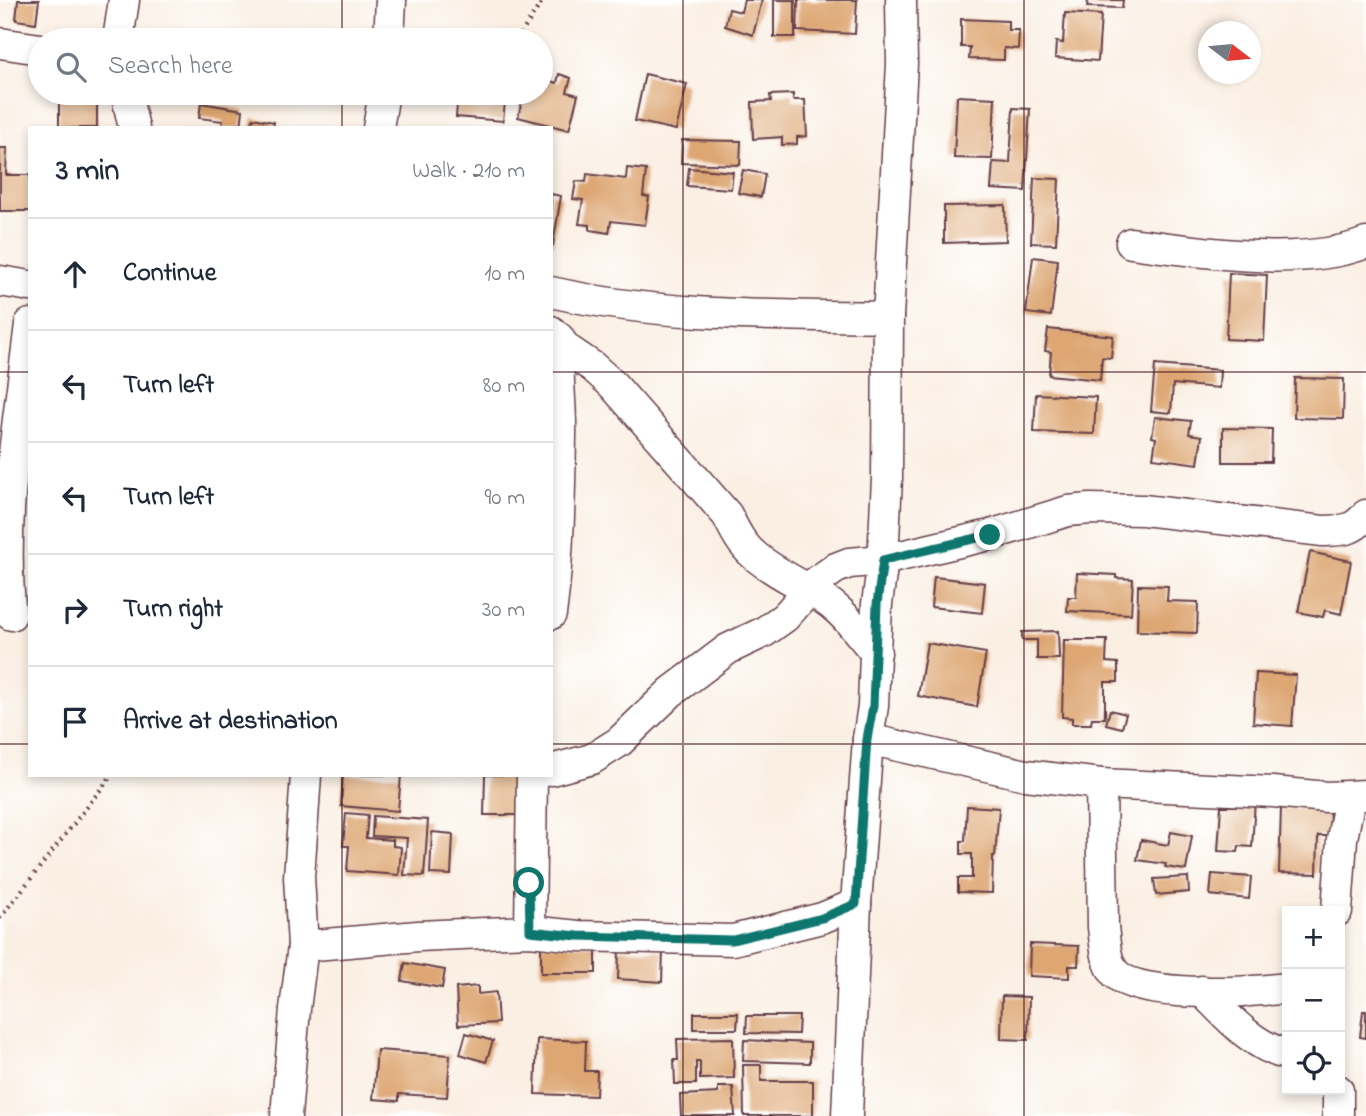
<!DOCTYPE html>
<html lang="en">
<head>
<meta charset="utf-8">
<style>
	:root { --surface:#fff; --page:#f6f6f7; --text:#1f2937; --muted:#747a83; --line:#e0e1e3 }
	body { margin:0; font-family:"Indie Flower",sans-serif; background:var(--page); color:var(--text) }
	.controls { position:absolute; right:21px; bottom:21px; display:grid; overflow:hidden; border-radius:0px; box-shadow:0 4px 10px #0003 }
	.controls button { width:63px; height:63px; display:grid; place-items:center; padding:0; border:0; border-bottom:2px solid var(--line); background:var(--surface); color:var(--text); font:35px sans-serif }
	.compass { position:absolute; left:1198px; top:21px; width:63px; height:63px; border-radius:50%; background:var(--surface); box-shadow:0 4px 10px #0003; rotate:106deg }
	.stop { position:absolute; width:21px; height:21px; margin:-16px; border:5px solid #0f766e; border-radius:50%; background:#fff }
	.stop.end { background:#0f766e; border-color:#fff; box-shadow:0 2px 7px #0008 }
	.list { margin:0; padding:0; list-style:none }
	h2 { display:flex; justify-content:space-between; align-items:center; height:91px; margin:0; padding:0 28px; font-size:30px }
	h2 small { font-size:23px; font-weight:400; color:var(--muted) }
	.list li { display:grid; grid-template-columns:46px 1fr auto; gap:21px; align-items:center; box-sizing:border-box; height:112px; padding:0 28px; border-top:2px solid var(--line) }
	.list b { display:block; font-size:26px; white-space:nowrap }
	.list em { font-size:23px; font-style:normal; color:var(--muted) }
	.icon { flex:none; width:38px; height:38px; fill:none; stroke:currentColor; stroke-width:2; stroke-linecap:round; stroke-linejoin:round }
	.map { position:relative; flex:none; width:1366px; height:1116px; overflow:hidden }
	.search { position:absolute; background:var(--surface); box-shadow:0 4px 10px #0003; left:28px; top:28px; width:525px; height:77px; display:flex; align-items:center; gap:18px; box-sizing:border-box; padding:0 24px; border-radius:38px; color:var(--muted); font-size:26px }
	.panel { position:absolute; background:var(--surface); box-shadow:0 4px 10px #0003; left:28px; top:126px; width:525px; height:651px; border-radius:0px }
	.map>svg:first-child { display:block }
	.building { fill:#dda672 }
	.lines { fill:none; stroke-linecap:round; stroke-linejoin:round }
	.street-casing { stroke:#643e47; stroke-width:33 }
	.path { stroke:#643e47; stroke-width:4.5; stroke-dasharray:2 5; stroke-linecap:butt }
	.street { stroke:#fff; stroke-width:30 }
	.route { stroke:#0f766e; stroke-width:9 }
	.grid { fill:none; stroke:#4a1f2b; stroke-width:2; stroke-opacity:0.55 }
</style>
</head>
<body>
<div class="map">
<svg width="1366" height="1116" viewBox="0 0 1366 1116">
	<rect width="100%" height="100%" fill="#fff"/>
	<filter id="ink" filterUnits="userSpaceOnUse"><feTurbulence type="fractalNoise" baseFrequency=".0143" numOctaves="2"/><feDisplacementMap in="SourceGraphic" scale="14" xChannelSelector="R" yChannelSelector="G"/><feConvolveMatrix kernelMatrix="1 2 1 2 8 2 1 2 1" color-interpolation-filters="sRGB"/></filter>
	<filter id="wash" filterUnits="userSpaceOnUse"><feTurbulence type="fractalNoise" baseFrequency=".00686" numOctaves="4" result="noise"/><feDisplacementMap in="SourceGraphic" scale="28" xChannelSelector="R" yChannelSelector="G"/><feGaussianBlur stdDeviation="1.57" result="paint"/><feColorMatrix in="noise" values="0 0 0 0 0 0 0 0 0 0 0 0 0 0 0 0 0 1.4 0 .05"/><feComposite in="paint" operator="in"/></filter>
	<g filter="url(#wash)">
		<rect width="100%" height="100%" fill="#faefe3"/>
		<g id="blocks">
			<!-- building -->
			<g class="building">
				<path d="M18,0h21l-3,23 -20,-3z"/>
				<path d="M744,0h18l-9,35 -28,-9 4,-17 12,3z"/>
				<rect x="774" y="0" width="21" height="37"/>
				<path d="M798,0h59l-2,34 -58,-3z"/>
				<path d="M1088,0h35l-1,8 -35,-1z"/>
				<path d="M1065,13l36,2 -3,46 -43,-3 1,-16 7,1z"/>
				<path d="M961,19l47,2v9h11l-1,19 -14,-1v12l-35,-1 1,-12h-9z"/>
				<path d="M205,36l44,1v3h-44z"/>
				<path d="M300,36l41,1v3h-41z"/>
				<path d="M559,74l12,4 -4,14 11,3 -9,35 -51,-13 6,-24h17v-15l16,5z"/>
				<path d="M645,74l42,10 -11,46 -41,-9z"/>
				<path d="M292,93h48v7l-49,-1z"/>
				<path d="M458,93h48l-3,28 -47,-4z"/>
				<rect x="59" y="94" width="38" height="34"/>
				<path d="M793,94v6h12l2,36 -10,1v7l-15,1v-8l-29,2 -1,-37 19,-1 -1,-6z"/>
				<path d="M957,96l38,2 -3,61 -38,-1z"/>
				<path d="M201,103l42,7 -2,18h-19l1,-7 -24,-3z"/>
				<path d="M1013,108l17,1 -5,82 -34,-2 2,-27 17,1z"/>
				<path d="M253,118l21,4 -1,6h-22z"/>
				<path d="M682,140l59,1 -1,24 -59,-2z"/>
				<path d="M0,148h7l-1,27h24v36h-30z"/>
				<path d="M627,168l19,2 -3,26 6,1 -4,28 -34,-4 -2,12 -19,-3v-5l-11,-1 4,-24 -10,-1 3,-18 10,1 1,-8 39,5z"/>
				<path d="M689,168l44,4 -2,17 -44,-3z"/>
				<path d="M743,170l22,4 -4,23 -23,-4z"/>
				<path d="M1034,178l25,1 -3,65 -25,-1z"/>
				<path d="M551,194l10,2 -8,49 -2,-1z"/>
				<path d="M1005,205l1,36 -62,2v-37z"/>
				<path d="M1033,257l25,3 -7,56 -25,-3z"/>
				<path d="M1229,273l38,2 -3,66 -38,-2z"/>
				<path d="M1048,329l65,7 -2,22 -9,-1 -2,23 -51,-5 2,-23 -6,-1z"/>
				<path d="M1155,365l65,5 -1,18 -46,-4 -2,29 -20,-2z"/>
				<path d="M1295,378l49,1 -1,40 -49,-1z"/>
				<path d="M1036,394l60,3 -2,37 -60,-2z"/>
				<path d="M1155,417l36,4 -2,13 13,2 -4,28 -45,-6 3,-20 -4,-1z"/>
				<path d="M1223,428l49,1 -1,33h-48z"/>
				<path d="M1310,552l41,9 -10,53 -16,-4 -2,7 -25,-5z"/>
				<path d="M1077,573l39,2v3l17,1 -2,35 -64,-3 1,-14h8z"/>
				<path d="M934,577l51,6 -3,30 -51,-6z"/>
				<path d="M1138,585l30,1 -1,15 31,1 -1,31 -60,-2z"/>
				<path d="M1058,631l1,28h-22v-19h-15v-8z"/>
				<path d="M1064,640h43l-1,22 12,1v19h-13v36h-13l-1,6h-19v-6l-10,-1z"/>
				<path d="M927,643l59,10 -9,54 -59,-11z"/>
				<path d="M1256,673l40,2 -4,51 -39,-3z"/>
				<path d="M1110,710l16,4 -4,14 -16,-4z"/>
				<path d="M343,775h58l-3,36 -57,-5z"/>
				<path d="M485,775h35l-1,40h-35z"/>
				<path d="M1236,800l19,1 -3,46 -13,-1 -1,6 -20,-1 3,-45h14z"/>
				<path d="M967,806l32,2 -4,48h-2l-1,37 -34,-1v-14h14v-24h-11v-13h4z"/>
				<path d="M1281,808l49,1 -1,27h-11l-1,38 -38,-1z"/>
				<path d="M346,813l22,2 -2,23 27,2v6l8,1 -2,28 -52,-4 2,-25h-6z"/>
				<path d="M373,816l55,4 -4,56 -20,-1 3,-37 -35,-2z"/>
				<path d="M432,832l21,2 -2,41 -21,-1z"/>
				<path d="M1171,832l21,4 -6,34 -21,-3 1,-3 -29,-4 4,-20 27,5z"/>
				<path d="M1212,874l39,3 -2,22 -39,-4z"/>
				<path d="M1188,877l1,15 -33,3 -2,-16z"/>
				<path d="M1030,944l49,2 -1,20h-9v12l-40,-2z"/>
				<rect x="541" y="945" width="55" height="28"/>
				<path d="M619,948l44,3 -1,31 -44,-3z"/>
				<path d="M405,963l40,7 -3,18 -40,-7z"/>
				<path d="M478,986v8l18,-2 2,31 -40,2 -2,-37z"/>
				<path d="M1002,996l27,1 -1,43 -27,-1z"/>
				<path d="M1363,1011h3v27l-6,-1z"/>
				<path d="M694,1013h44l-1,16h-43z"/>
				<path d="M747,1016h52l-1,18 -52,-1z"/>
				<path d="M466,1033l27,8 -7,21 -26,-8z"/>
				<path d="M733,1038l1,40 -34,1v-17h-4v22h-21l-1,-24h4l-1,-21z"/>
				<path d="M537,1039l49,2 -1,30h12l-1,25 -61,-2z"/>
				<path d="M744,1040l66,3v20l-67,-2z"/>
				<path d="M377,1050l73,5 -3,42 -48,-3v7l-26,-2z"/>
				<path d="M743,1065h18v16h52v35h-69z"/>
				<path d="M718,1087h15l2,29h-54l-1,-21 38,-2z"/>
			</g>
		</g>
	</g>
	<g filter="url(#ink)">
		<use href="#blocks" fill-opacity="0" stroke="#643e47" stroke-width="2"/>
		<g class="lines">
			<!-- street casing -->
			<g class="street-casing">
				<g id="street">
					<path d="M118,40l6,-40"/>
					<path d="M389,40l2,-40"/>
					<path d="M0,43l40,6"/>
					<path d="M126,93l8,35"/>
					<path d="M378,128l6,-35"/>
					<path d="M1131,243c67,9 172,25 235,0"/>
					<path d="M0,281l30,5"/>
					<path d="M551,292c110,25 224,23 337,25"/>
					<path d="M551,331l17,19 25,17 20,18 114,130c7,14 14,29 27,40 26,23 61,33 86,57 13,12 24,28 36,41"/>
					<path d="M551,614c8,-59 9,-119 10,-178 1,-33 -5,-65 -2,-98"/>
					<path d="M11,615c-11,-96 8,-195 19,-291"/>
					<path d="M868,739l158,36 75,9 172,8 54,5 39,-2"/>
					<path d="M551,770l41,-11 27,-17 52,-50 57,-43 36,-17 21,-15 31,-35 20,-14 13,-5 34,-3 107,-25 78,-24 22,-2 53,1 180,21c19,-1 29,1 43,-16"/>
					<path d="M1101,784l2,143c2,15 2,35 13,47 24,25 136,18 171,14"/>
					<path d="M1337,911l5,-72 8,-42"/>
					<path d="M530,931l2,-156"/>
					<path d="M303,946l115,-10 112,-5 48,5 155,4 89,-22 34,-14"/>
					<path d="M1202,991c23,23 52,57 85,63"/>
					<path d="M1338,1090v26"/>
					<path d="M286,1116l9,-107 8,-63 -4,-69 7,-102"/>
					<path d="M847,1116l9,-212 12,-165 5,-33 4,-102 6,-44 4,-82 1,-161 14,-253 -1,-64"/>
				</g>
			</g>
			<!-- path -->
			<g class="path">
				<path d="M517,40l26,-40"/>
				<path d="M0,918l112,-143"/>
			</g>
			<!-- street -->
			<use href="#street" class="street"/>
		</g>
	</g>
	<g class="lines" filter="url(#ink)">
		<!-- route -->
		<path class="route" d="M529,883l1,48 48,5 155,4 89,-22 34,-14 11,-165 6,-33 4,-102 6,-44 107,-25"/>
	</g>
	<!-- grid -->
	<path class="grid" d="M342,0v40M683,0v1116M1024,0v1116M342,93v35M0,372h30M551,372h815M0,744h30M551,744h815M342,775v341"/>
</svg>
<div class="controls">
<button>+</button>
<button>−</button>
<button><svg class="icon" aria-label="locate" viewBox="0 0 24 24"><circle cx="12" cy="12" r="6"/><path d="M12 2v4M12 18v4M2 12h4M18 12h4"/></svg></button>
</div>
<svg class="compass" viewBox="-18 -18 36 36"><path d="M0-13l5 13h-10z" fill="#e53935"/><path d="M0 13l5-13h-10z" fill="#747a83"/></svg>
<div class="stop" style="left:529px;top:883px"></div>
<div class="stop end" style="left:990px;top:535px"></div>
<div class="search"><svg class="icon" aria-label="search" viewBox="0 0 24 24"><circle cx="10" cy="10" r="6"/><path d="M15 15l6 6"/></svg>Search here</div>
<section class="panel">
<h2>3 min<small>Walk · 210 m</small></h2>
<ul class="list">
<li><svg class="icon" aria-label="ahead" viewBox="0 0 24 24"><path d="M12 20V5M6 11l6-6 6 6"/></svg><div><b>Continue</b></div><em>10 m</em></li>
<li><svg class="icon" aria-label="left" viewBox="0 0 24 24"><path d="M17 20v-9H6M10 6l-5 5 5 5"/></svg><div><b>Turn left</b></div><em>80 m</em></li>
<li><svg class="icon" aria-label="left" viewBox="0 0 24 24"><path d="M17 20v-9H6M10 6l-5 5 5 5"/></svg><div><b>Turn left</b></div><em>90 m</em></li>
<li><svg class="icon" aria-label="right" viewBox="0 0 24 24"><path d="M7 20v-9h11M14 6l5 5-5 5"/></svg><div><b>Turn right</b></div><em>30 m</em></li>
<li><svg class="icon" aria-label="arrive" viewBox="0 0 24 24"><path d="M6 21V4h12l-3 4 3 4H6"/></svg><div><b>Arrive at destination</b></div></li>
</ul>
</section>
</div>
</body>
</html>
